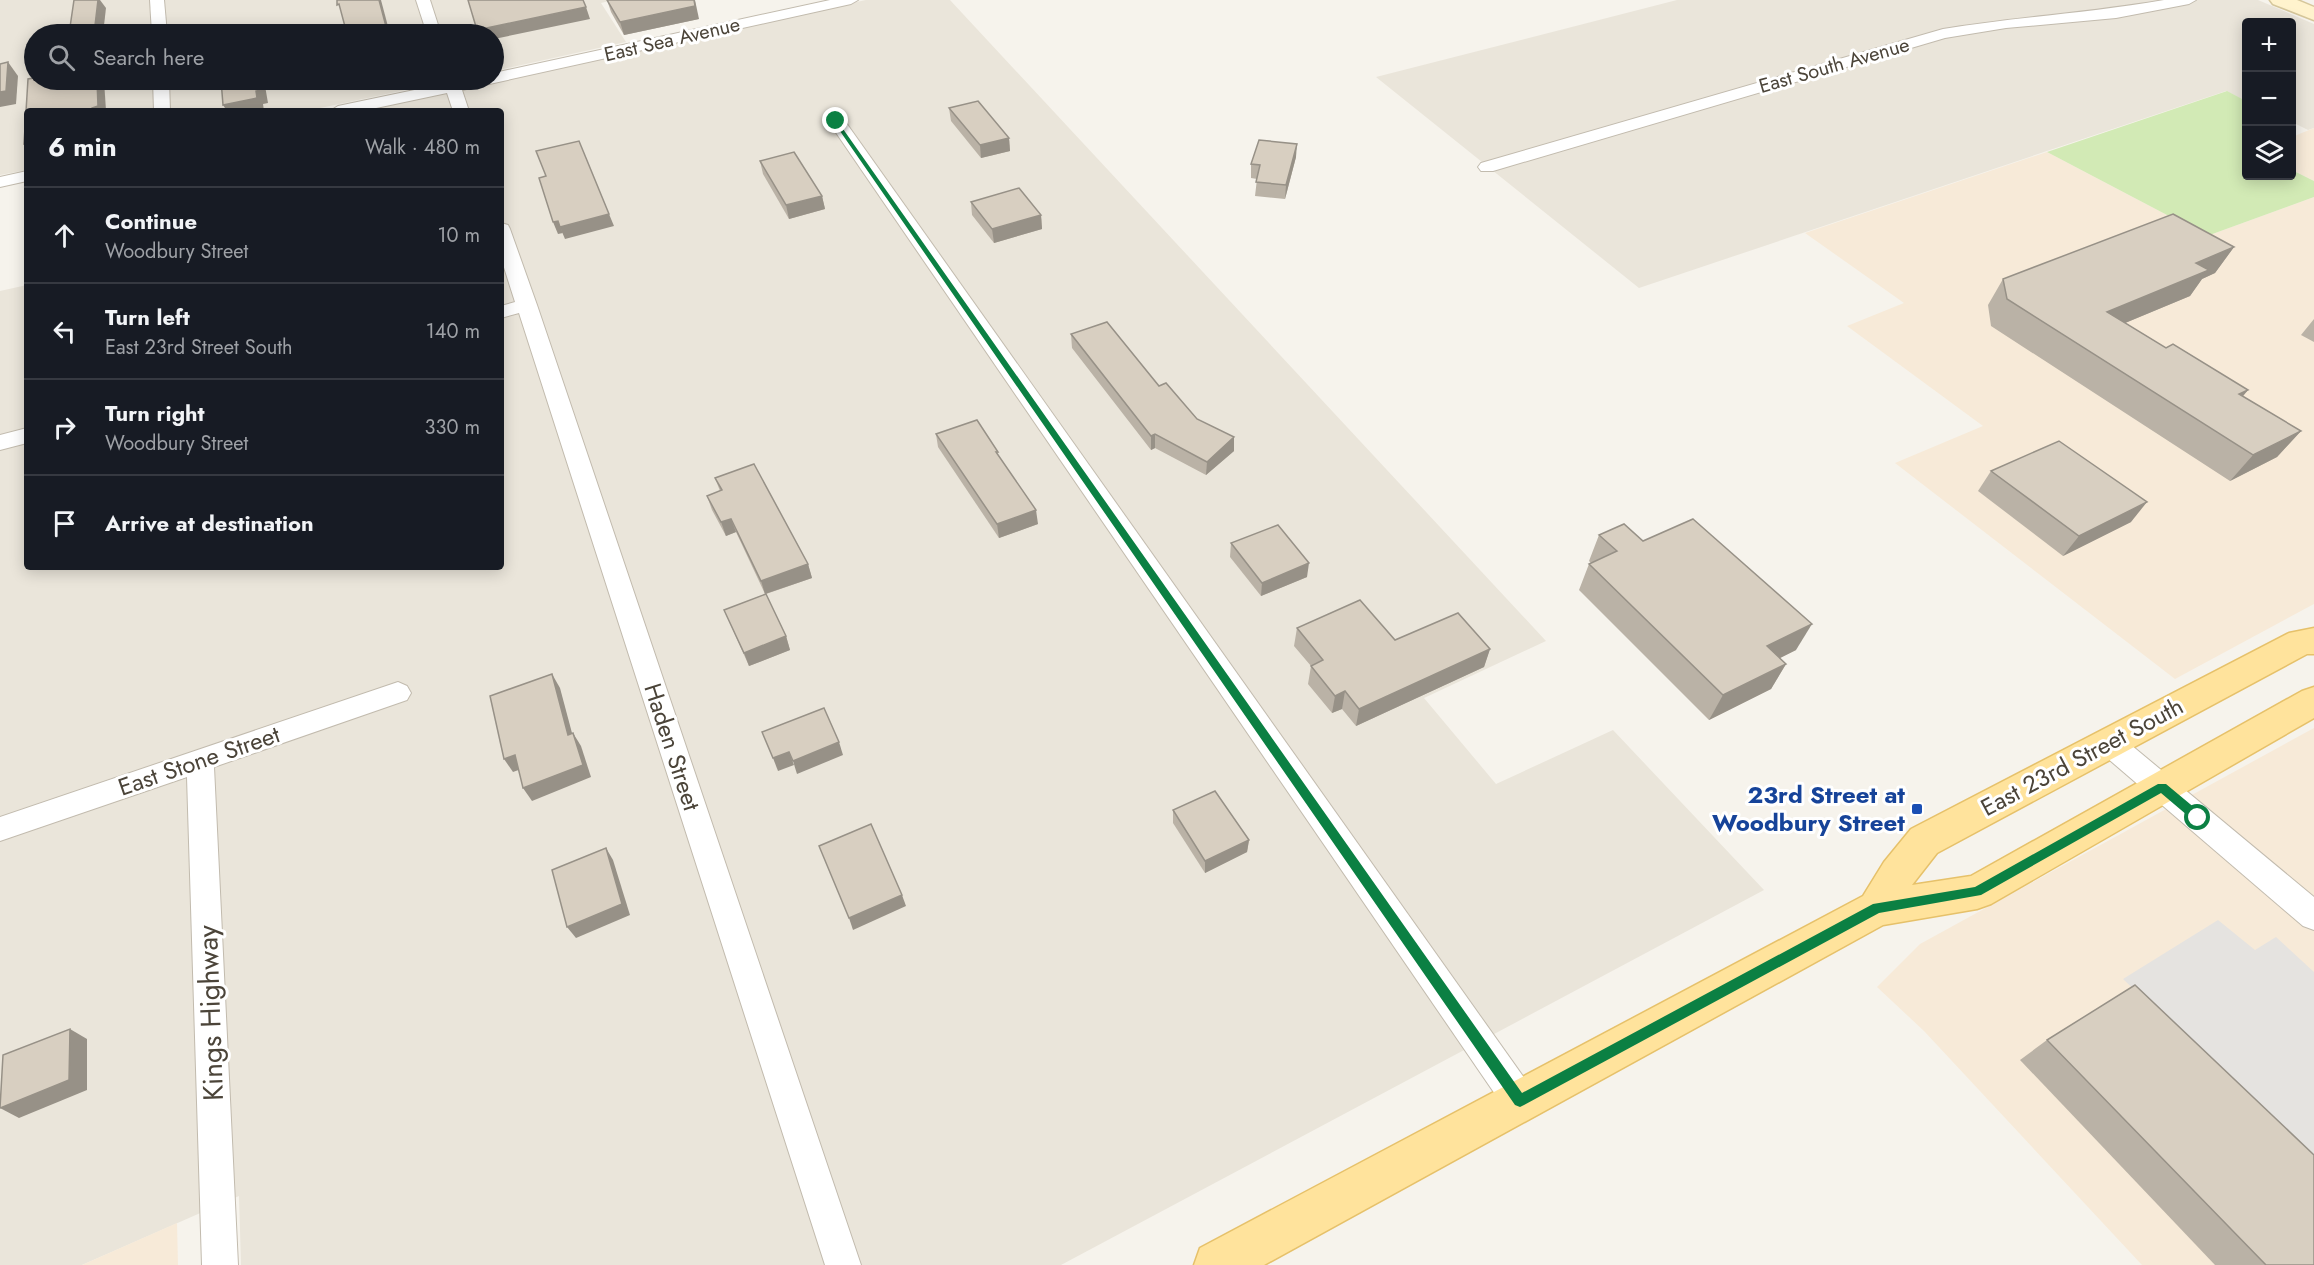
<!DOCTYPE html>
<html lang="en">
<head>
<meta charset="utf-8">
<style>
	:root { --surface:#171b24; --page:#242831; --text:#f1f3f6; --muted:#9ea1a6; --line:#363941 }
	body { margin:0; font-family:Jost,sans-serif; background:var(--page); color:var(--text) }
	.controls { position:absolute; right:18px; top:18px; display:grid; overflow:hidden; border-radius:6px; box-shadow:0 3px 15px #0003 }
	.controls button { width:54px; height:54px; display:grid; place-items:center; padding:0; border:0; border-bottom:2px solid var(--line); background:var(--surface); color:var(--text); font:30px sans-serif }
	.stop { position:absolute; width:18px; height:18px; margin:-14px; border:4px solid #0b8043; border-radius:50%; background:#fff }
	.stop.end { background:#0b8043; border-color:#fff; box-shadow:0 2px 6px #0008 }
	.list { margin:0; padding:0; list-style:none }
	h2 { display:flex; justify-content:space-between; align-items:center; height:78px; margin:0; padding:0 24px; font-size:26px }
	h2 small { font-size:20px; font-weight:400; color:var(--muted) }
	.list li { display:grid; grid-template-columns:39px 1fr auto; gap:18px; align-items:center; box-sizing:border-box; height:96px; padding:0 24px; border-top:2px solid var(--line) }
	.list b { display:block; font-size:22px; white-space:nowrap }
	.list p { margin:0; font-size:20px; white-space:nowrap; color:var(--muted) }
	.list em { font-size:20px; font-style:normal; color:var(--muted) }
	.icon { flex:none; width:33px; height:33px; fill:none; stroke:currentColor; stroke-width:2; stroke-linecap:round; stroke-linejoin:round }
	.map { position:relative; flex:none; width:2314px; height:1265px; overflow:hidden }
	.search { position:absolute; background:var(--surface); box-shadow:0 3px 15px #0003; left:24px; top:24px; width:480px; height:66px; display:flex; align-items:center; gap:15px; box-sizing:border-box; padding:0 21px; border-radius:33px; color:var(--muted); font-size:22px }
	.panel { position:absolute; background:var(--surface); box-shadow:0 3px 15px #0003; left:24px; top:108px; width:480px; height:462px; border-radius:6px }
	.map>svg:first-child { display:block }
	.residential { fill:#eae5da }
	.commercial { fill:#f7ead8 }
	.green { fill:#d2eab5 }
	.parking { fill:#e5e3e0 }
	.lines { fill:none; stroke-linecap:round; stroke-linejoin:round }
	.street-casing { stroke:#c2bbae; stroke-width:2 }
	.secondary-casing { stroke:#d6c79b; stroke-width:3 }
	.primary-casing { stroke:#e6c16a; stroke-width:3 }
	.street { fill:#fff; fill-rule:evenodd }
	.secondary { fill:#fff3cd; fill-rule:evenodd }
	.primary { fill:#ffe39c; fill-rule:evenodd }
	.wall { fill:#bab2a6 }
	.shaded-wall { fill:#979187 }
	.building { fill:#d8cfc1; stroke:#979187; stroke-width:1.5 }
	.route { fill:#0b8043 }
	.transit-dot { fill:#1a4fb4; stroke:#fff; stroke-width:2 }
	.labels { text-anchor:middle; stroke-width:6; stroke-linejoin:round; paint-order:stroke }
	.far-street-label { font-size:20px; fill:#4b4439; stroke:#fff }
	.street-label { font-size:24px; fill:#4b4439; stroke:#fff }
	.transit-label { font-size:24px; font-weight:bold; fill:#164399; stroke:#fff; text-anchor:end }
	.near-street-label { font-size:28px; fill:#4b4439; stroke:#fff }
</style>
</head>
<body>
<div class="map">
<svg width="2314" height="1265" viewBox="0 0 2314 1265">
	<rect width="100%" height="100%" fill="#f6f3ec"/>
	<!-- residential -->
	<g class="residential">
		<path d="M0,0h613l-12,3 25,39 -132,29v-37h-460v46h419l-147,31h-279v59l-27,5z"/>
		<path d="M866,0h84l596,641 -122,57 72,86 117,-54 151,160 -703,375h-820l-2,-69 -157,69h-82v-974l27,-6v282h474v-456h-139l185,-40 121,-30z"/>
		<path d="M1677,0h581l56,24v104l-6,2 -16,-8v-100h-46v79l-20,-10 -587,197 -263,-211z"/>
	</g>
	<!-- commercial -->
	<g class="commercial">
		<path d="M2314,128v53l-22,-11v-33z"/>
		<path d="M2047,152l160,84 107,-39v407l-139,75 -280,-216 88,-37 -136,-100 57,-23 -99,-70z"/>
		<path d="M2314,728v537h-172l-218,-234 -47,-44 43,-43z"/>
		<path d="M177,1223l1,42h-96z"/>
	</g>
	<!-- green -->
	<path class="green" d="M2227,91l19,10v75h46v-6l22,11v16l-107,39 -160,-84z"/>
	<!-- parking -->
	<path class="parking" d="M2218,920l37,30 21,-13 38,35v236l-134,-175 -57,-54z"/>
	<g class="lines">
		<!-- street casing -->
		<g class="street-casing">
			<g id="street">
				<path d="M150,0h14l3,34h-15z"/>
				<path d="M416,0h14l11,34h-14z"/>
				<path d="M830,0h28l-7,4 -389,86 7,21h-16l-6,-18 -85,18h-32l8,-5 105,-22 -1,-4h52v-7z"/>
				<path d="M2164,0h32l-7,4 -73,14 -110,10 -61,10 -452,133h-12l-3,-4 3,-4 462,-134c73,-12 147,-16 221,-29z"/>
				<path d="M153,80h16l1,31h-16z"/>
				<path d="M836,116l6,1 690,972 5,12 -5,12 -12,5 -12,-5 -680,-992 2,-4z"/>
				<path d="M27,171v10l-27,6v-10z"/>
				<path d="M501,223l7,2 2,4 27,76 324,960h-36l-306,-952 -18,5v-12l14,-4 -14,-44z"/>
				<path d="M27,428v15l-27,7v-15z"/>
				<path d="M398,682l9,4 4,7 -4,7 -193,67 24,498h-36l-15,-488 -187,64v-24z"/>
				<path d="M2109,732l10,3 195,162v33l-11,-4 -204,-175 -4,-8 4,-8z"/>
			</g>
		</g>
		<!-- secondary casing -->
		<g class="secondary-casing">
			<path id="secondary" d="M2270,0h27l17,7v13l-41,-16z"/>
		</g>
		<!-- primary casing -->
		<g class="primary-casing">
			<path id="primary" d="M2314,628v26h-7l-370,199 -25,32 59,-9 331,-185 12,-4v31l-323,186 -14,5 -94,16 -619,340h-70l6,-17 663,-352 21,-34 27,-33 378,-196z"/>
		</g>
		<!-- street -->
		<use href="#street" class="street"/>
		<!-- secondary -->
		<use href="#secondary" class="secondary"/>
		<!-- primary -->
		<use href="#primary" class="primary"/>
	</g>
	<!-- wall -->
	<g class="wall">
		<path d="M607,0l92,19 -75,16 -13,-23z"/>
		<path d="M949,108l60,30 1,13 -29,7 -30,-37z"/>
		<path d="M1296,157l-11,42 -30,-3 2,-17 -6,-1v-14z"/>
		<path d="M760,161l62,35 3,13 -36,10 -26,-45z"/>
		<path d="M971,202l70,13 1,14 -48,14 -22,-28z"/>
		<path d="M2234,247l-19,26 -13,6 -12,17 -65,27 41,25 82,42 -5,6 58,35 -24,26 -47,24 -239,-155 -3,-21 15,-26z"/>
		<path d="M2314,319v23l-13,-7z"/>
		<path d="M1071,334l88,52 38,33 37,18v14l-28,24 -51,-27 -4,2 -79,-102z"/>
		<path d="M936,434l63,22 39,68 -39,14 -61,-91z"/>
		<path d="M1991,471l140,51 -68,34 -85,-65z"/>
		<path d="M715,478l93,86 4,14 -46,16 20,42 4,14 -41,16 -25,-56 41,-16 -29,-62 -10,4 -14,-26 -5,-14 13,-5z"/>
		<path d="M1599,535l44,6 153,109 -16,8 6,6 -15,25 -62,31 -130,-130 10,-26 2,-1 -2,-2z"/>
		<path d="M1231,543l76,34 -46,19 -31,-39z"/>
		<path d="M1297,628l98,12 95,9 -6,18 -128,59 -14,-17 -10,4 -24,-29 3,-18 -17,-20z"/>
		<path d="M1173,810l76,30 -2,12 -42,21 -32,-50z"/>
		<path d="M2047,1040l267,225h-99l-195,-205z"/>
	</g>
	<!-- shaded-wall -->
	<g class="shaded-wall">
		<path d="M98,0h2l6,8 -3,26h-9z"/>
		<path d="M379,0h2l9,34h-2z"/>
		<path d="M695,0l4,19 -75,16 -4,-13z"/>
		<path d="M586,7l4,12 -96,20v-5h-15l-2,-4z"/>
		<path d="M8,62l10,14 -2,28 -16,3v-15z"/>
		<path d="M97,80h7l2,31h-14z"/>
		<path d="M259,80h5l4,23 -5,1 1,7h-37l-4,-6z"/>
		<path d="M368,80h34v1l-30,6z"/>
		<path d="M1009,138l1,13 -29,7 -1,-13z"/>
		<path d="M1297,144l-1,13 -11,42 1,-14z"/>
		<path d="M822,196l3,13 -36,10 -3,-14z"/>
		<path d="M609,214l5,12 -49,13 -5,-12z"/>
		<path d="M1041,215l1,14 -48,14 -2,-14z"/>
		<path d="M558,221l5,12 -5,1 -5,-12z"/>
		<path d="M2234,247l-19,26 -13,6 -12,17 -101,42 18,-26 89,-49z"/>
		<path d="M2248,390l-22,26 13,-22z"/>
		<path d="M2301,431l-24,26 -47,24 23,-26z"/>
		<path d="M1155,434v14l-4,2v-14z"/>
		<path d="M1234,437v14l-28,24 1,-13z"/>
		<path d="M2147,502l-16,20 -68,34 16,-20z"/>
		<path d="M1036,510l2,14 -39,14 -2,-14z"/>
		<path d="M731,519l5,13 -10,4 -5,-14z"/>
		<path d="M1309,563l-2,14 -46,19 1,-13z"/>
		<path d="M808,564l4,14 -47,16 -4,-13z"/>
		<path d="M1812,624l-16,26 -44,22 15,-26z"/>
		<path d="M786,636l4,14 -41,16 -5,-13z"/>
		<path d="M1490,649l-6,18 -128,59 3,-17z"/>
		<path d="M1786,664l-15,25 -62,31 14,-25z"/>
		<path d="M552,674l8,14 16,60 -8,-13z"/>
		<path d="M1345,691l-3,18 -10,4 3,-17z"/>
		<path d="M573,733l8,13 10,31 -59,24 -9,-13z"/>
		<path d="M839,742l4,13 -46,19 -4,-13z"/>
		<path d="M789,752l5,13 -16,6 -5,-13z"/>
		<path d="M515,755l9,13 -11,4 -9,-13z"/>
		<path d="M1249,840l-2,12 -42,21v-12z"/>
		<path d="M606,848l7,12 17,55 -54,23 -9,-11z"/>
		<path d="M902,895l4,11 -53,24 -4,-12z"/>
		<path d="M70,1029l17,10v51l-68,28 -19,-10z"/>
	</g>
	<!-- building -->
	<g class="building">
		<path d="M74,0h24l-4,34h-25z"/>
		<path d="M337,0h42l9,34h-41l-8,-30 -2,1z"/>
		<path d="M468,0h115l3,7 -109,23z"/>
		<path d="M607,0h87l1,6 -75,16z"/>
		<path d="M8,62l-2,29 -6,1v-28z"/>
		<path d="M34,78v2h63l1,26 -6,2v3h-65v32l-3,1 4,-65z"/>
		<path d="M221,80h38l2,10 -5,1 1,7 -34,7z"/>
		<path d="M978,101l31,37 -29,7 -31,-37z"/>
		<path d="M1259,140l38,4 -11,41 -30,-3 4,-17 -9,-1z"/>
		<path d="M579,141l30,73 -49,13 -2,-6 -5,1 -14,-44 7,-2 -10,-25z"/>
		<path d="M794,152l28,44 -36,9 -26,-44z"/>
		<path d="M1019,188l22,27 -49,14 -21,-27z"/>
		<path d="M2173,214l61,33 -38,16 13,7 -102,42 59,36 7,-4 75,46 -9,4 62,37 -48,24 -246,-156 -4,-20z"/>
		<path d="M1107,322l52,64 7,-3 31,36 37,18 -27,25 -52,-28 -4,2 -80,-102z"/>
		<path d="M977,420l21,32h-2l40,58 -39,14 -61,-90z"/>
		<path d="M2059,441l88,61 -68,34 -88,-65z"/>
		<path d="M754,464l54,100 -47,17 -30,-62 -10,3 -14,-26 15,-6 -7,-12z"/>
		<path d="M1693,519l119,105 -45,22 19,18 -63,31 -134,-131 28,-13 -18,-16 25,-11 19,17z"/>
		<path d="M1278,525l31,38 -47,20 -31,-40z"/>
		<path d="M766,594l20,42 -42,17 -20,-43z"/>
		<path d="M1360,600l35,40 63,-27 32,36 -131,60 -14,-18 -10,5 -24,-30 12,-6 -26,-32z"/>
		<path d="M552,674l16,61 5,-2 10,32 -60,23 -8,-33 -11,4 -14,-63z"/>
		<path d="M824,708l15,34 -46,19 -4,-9 -16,6 -11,-26z"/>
		<path d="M1215,791l34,49 -44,21 -32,-51z"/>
		<path d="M871,824l31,71 -53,23 -30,-72z"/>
		<path d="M606,848l16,56 -55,23 -15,-57z"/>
		<path d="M2135,985l179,170v110h-48l-219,-225z"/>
		<path d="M70,1029l-1,51 -69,28 3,-53z"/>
	</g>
	<!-- route -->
	<path class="route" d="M836,119l686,974 351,-189 102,-17 183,-103h8l36,30v7h-8l-33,-28 -180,102 -102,18 -355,192 -4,2 -5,-2 -682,-984z"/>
	<!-- markers -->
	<rect class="transit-dot" x="1911" y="803" width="12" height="12" rx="3"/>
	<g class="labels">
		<!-- far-street labels -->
		<g class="far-street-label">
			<text transform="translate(672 39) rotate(-13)" y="7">East Sea Avenue</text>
			<text transform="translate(1834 65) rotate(-16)" y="7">East South Avenue</text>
		</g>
		<!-- street labels -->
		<g class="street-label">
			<text transform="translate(672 747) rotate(72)" y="8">Haden Street</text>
			<text transform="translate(2082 757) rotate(-28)" y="8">East 23rd Street South</text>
			<text transform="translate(199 761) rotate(-19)" y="8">East Stone Street</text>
		</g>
		<!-- transit labels -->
		<g class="transit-label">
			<text x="1905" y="803">23rd Street at<tspan x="1905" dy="28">Woodbury Street</tspan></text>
		</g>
		<!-- near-street labels -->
		<g class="near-street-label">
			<text transform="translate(210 1013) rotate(-92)" y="10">Kings Highway</text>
		</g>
	</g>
</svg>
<div class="controls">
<button>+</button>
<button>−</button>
<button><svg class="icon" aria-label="layers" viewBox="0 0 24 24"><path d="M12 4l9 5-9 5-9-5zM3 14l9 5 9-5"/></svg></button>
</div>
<div class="stop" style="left:2198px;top:818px"></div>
<div class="stop end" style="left:836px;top:121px"></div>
<div class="search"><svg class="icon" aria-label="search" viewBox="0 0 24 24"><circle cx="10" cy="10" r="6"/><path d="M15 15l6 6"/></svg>Search here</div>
<section class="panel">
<h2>6 min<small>Walk · 480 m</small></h2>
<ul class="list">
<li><svg class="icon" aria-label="ahead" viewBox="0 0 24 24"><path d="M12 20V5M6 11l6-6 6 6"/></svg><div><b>Continue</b><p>Woodbury Street</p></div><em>10 m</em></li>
<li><svg class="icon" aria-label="left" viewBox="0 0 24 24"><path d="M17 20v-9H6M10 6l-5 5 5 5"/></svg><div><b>Turn left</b><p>East 23rd Street South</p></div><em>140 m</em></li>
<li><svg class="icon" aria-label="right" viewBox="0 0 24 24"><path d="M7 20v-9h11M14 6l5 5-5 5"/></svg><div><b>Turn right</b><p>Woodbury Street</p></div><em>330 m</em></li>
<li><svg class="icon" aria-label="arrive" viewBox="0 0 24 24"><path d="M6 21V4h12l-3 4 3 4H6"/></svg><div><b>Arrive at destination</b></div></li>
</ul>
</section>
</div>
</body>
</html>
